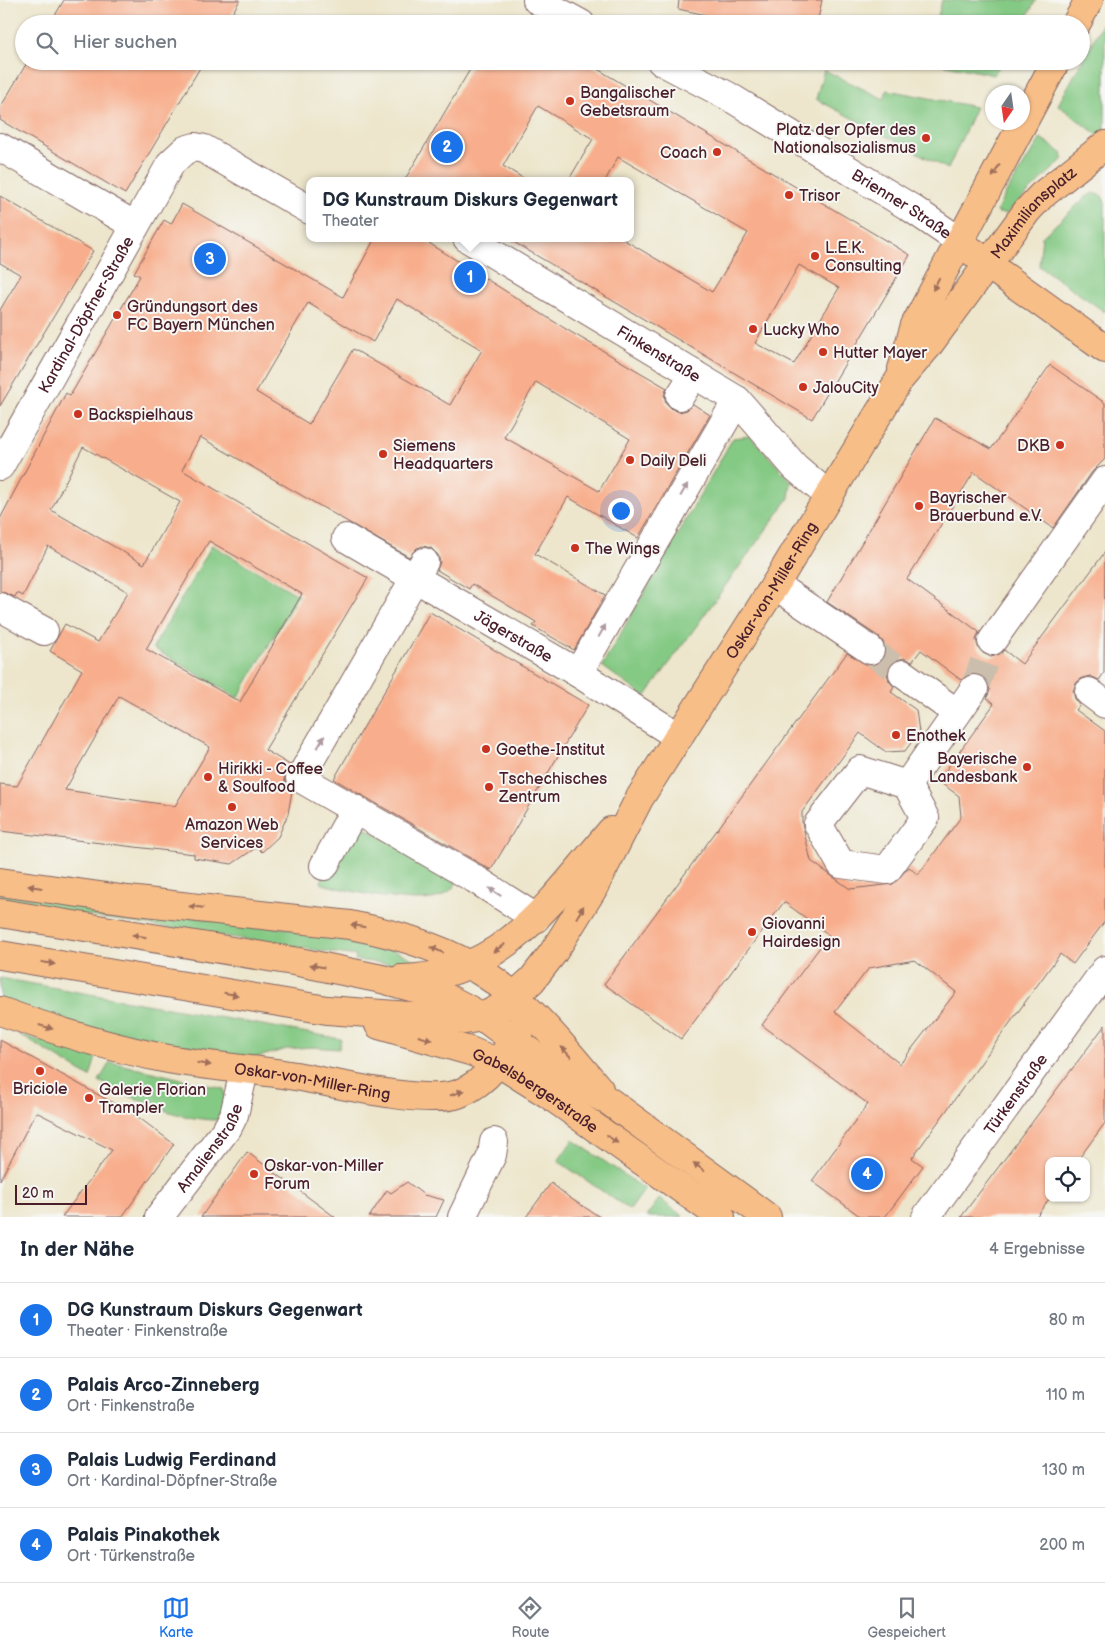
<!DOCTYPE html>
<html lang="de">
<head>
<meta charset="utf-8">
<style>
	:root { --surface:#fff; --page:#f6f6f7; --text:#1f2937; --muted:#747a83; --line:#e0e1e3; --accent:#1a73e8 }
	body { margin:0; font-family:"Balsamiq Sans",sans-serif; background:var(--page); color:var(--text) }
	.controls { position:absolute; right:15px; bottom:15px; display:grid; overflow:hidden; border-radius:10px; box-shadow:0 1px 4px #0004 }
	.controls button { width:45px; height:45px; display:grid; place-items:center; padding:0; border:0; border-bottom:1px solid var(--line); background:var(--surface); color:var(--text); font:25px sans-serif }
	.compass { position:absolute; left:985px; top:85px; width:45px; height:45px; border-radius:50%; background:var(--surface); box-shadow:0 1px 4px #0004; rotate:193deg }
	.scale { position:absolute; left:15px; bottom:12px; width:72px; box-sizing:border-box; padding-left:5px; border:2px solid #4a1f2b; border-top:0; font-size:14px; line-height:18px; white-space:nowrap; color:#4a1f2b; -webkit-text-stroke:4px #f6f6f2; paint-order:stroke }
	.you { position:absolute; left:620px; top:510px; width:18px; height:18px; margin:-12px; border:4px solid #fff; border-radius:50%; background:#1a73e8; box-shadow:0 0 0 8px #1a73e833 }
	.badge { display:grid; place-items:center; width:32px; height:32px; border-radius:50%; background:var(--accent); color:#fff; font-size:16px; font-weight:700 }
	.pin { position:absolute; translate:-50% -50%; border:2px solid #fff; box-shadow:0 1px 5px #0006 }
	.popup { position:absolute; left:306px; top:177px; width:328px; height:65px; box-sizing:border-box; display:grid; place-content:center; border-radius:10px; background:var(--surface); filter:drop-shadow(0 1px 4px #0005); font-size:16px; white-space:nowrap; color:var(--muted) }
	.popup b { font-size:19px; color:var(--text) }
	.popup::after { content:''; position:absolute; left:50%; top:100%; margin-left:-10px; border:10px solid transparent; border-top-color:var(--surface) }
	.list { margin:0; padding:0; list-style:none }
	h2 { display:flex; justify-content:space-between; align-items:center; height:65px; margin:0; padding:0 20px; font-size:21px }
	h2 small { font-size:16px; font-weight:400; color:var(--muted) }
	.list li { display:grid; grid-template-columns:32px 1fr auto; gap:15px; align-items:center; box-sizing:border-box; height:75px; padding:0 20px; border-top:1px solid var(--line) }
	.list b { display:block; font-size:19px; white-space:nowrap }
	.list p { margin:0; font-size:16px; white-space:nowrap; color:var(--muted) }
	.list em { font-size:16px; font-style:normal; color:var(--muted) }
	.icon { flex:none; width:28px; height:28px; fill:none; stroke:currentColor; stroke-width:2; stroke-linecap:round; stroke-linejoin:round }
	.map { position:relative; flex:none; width:1105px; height:1217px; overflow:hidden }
	.search { position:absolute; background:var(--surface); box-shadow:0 1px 4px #0004; left:15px; right:15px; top:15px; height:55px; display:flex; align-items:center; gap:12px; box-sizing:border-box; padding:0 18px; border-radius:28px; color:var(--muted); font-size:19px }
	.sheet { height:365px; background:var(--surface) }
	nav { display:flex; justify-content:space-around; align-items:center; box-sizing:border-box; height:70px; border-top:1px solid var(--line); background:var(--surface); font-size:14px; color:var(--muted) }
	nav a { display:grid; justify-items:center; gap:2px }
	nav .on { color:var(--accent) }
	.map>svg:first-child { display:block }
	.green { fill:#84c984; stroke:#677458 }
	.building { fill:#f8ae8c; fill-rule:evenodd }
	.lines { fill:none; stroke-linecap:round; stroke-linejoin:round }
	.minor-tunnel { stroke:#ccbeac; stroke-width:28; stroke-dasharray:28 14; stroke-linecap:butt }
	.minor-casing { stroke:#836563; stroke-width:30 }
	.major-casing { stroke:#836563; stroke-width:30 }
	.minor { stroke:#fff; stroke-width:28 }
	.major { stroke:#f7be88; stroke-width:28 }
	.oneway { fill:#a06e5a }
	.oneway2 { fill:#ae9aa0 }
	.poi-dot { fill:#c8321e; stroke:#f6f6f2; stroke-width:2 }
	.labels { text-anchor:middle; stroke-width:4; stroke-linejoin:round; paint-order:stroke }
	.poi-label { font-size:16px; fill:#4a1f2b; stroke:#f6f6f2; text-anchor:start }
	.street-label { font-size:16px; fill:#4a1f2b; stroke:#f6f6f2 }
</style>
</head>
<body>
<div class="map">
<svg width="1105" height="1217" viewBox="0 0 1105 1217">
	<rect width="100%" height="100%" fill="#f6f6f2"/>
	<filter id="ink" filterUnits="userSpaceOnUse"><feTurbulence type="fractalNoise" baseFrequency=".02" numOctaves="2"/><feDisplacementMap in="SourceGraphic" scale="10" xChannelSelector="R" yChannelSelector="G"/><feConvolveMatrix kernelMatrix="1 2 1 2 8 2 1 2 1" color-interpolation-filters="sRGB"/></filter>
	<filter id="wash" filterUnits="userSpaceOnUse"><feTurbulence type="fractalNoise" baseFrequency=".0096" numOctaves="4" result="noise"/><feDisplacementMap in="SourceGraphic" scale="20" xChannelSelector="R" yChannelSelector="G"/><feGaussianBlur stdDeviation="1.12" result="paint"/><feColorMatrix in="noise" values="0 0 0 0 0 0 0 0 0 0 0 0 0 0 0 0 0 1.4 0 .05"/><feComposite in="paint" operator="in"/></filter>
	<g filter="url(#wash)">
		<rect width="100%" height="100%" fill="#ede6cc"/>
		<!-- green -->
		<g class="green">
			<path d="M942,0h94l-13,24h-87z"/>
			<path d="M1105,19v112l-6,5 -41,-31z"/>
			<path d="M927,61h75l-8,14z"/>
			<path d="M824,70l60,29 3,-9 89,17 -28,62 -132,-70z"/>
			<path d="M1041,138l22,16 -1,6 -56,54 -8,-1 -1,-2 7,-15z"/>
			<path d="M1094,193l8,3 3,6v110l-66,-46 3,-29 44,-40z"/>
			<path d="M750,436l41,45 -2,17 -144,199 -43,-31 131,-228z"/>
			<path d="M212,545l86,50 -60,103 -85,-50z"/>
			<path d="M357,823l100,59c-4,8 -13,14 -21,16 -24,7 -91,-7 -116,-15z"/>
			<path d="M0,893l347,43c27,9 57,14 79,32l-71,-8 1,-4 -280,-42 -76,-15z"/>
			<path d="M0,978l341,61 -2,10 -28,-2 -24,2 -29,8 -29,3 -71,-10 -158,-47z"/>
			<path d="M18,1034l78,23 -6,20z"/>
			<path d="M110,1062l114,27 1,15 -8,16c-41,0 -81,-21 -118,-39z"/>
			<path d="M573,1140l72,49 -15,21 -72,-49z"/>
			<path d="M659,1199l24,17 -1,1h-36z"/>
		</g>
		<g id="blocks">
			<!-- building -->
			<g class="building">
				<path d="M64,0h176l-14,24h-176z"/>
				<path d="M679,0h143l-5,24h-68l-71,-15z"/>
				<path d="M28,61h176l-79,133 -125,-74v-12z"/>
				<path d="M475,61h109l326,194 -98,164 -305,-181h114l91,54 36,-59 -130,-76 -13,24h-37l25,-42 -55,-33 -35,60 25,15h-124zM799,265l40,23 -45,76 -39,-21z"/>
				<path d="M0,196l93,55 -93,155v-96l21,-35 -21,-12z"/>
				<path d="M182,204l161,93 32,-59h46l148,93 98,57 -3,7 2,8 6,6 7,3 8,-2 6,-6 17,11 -72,123 -70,-41 -33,57 70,41 -31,55 -41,-24 3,-4 -64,-38 -3,5 -32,-19 3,-8 -2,-7 -7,-7 -8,-2 -6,2 -8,9 -209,-120 -18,33 186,108 -103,172 25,15 -6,14 3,7 5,5 -4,23 -10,23 -16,15 -5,-5 -25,17 -38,-6v-4l-194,-23v-47l17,2 65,-116 -32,-19 15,-27 33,18 30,-50 -80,-46 -25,50 -6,-3 -2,4 -15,-6v-72l66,-126 4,3 70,-120 -6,-3 30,-53 7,4zM397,299l85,51 -32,55 -97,-56 -44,75 -53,-32 52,-89 65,39zM536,382l94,57 -31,52 -95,-54zM83,447l97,55 -36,62 -93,-54zM209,541l93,53 -62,108 -94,-53zM119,696l91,51 -35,59 -110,-16z"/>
				<path d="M1050,365l55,38v56l-13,13 -39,56 -79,-56 -67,107 72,53 -3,8 2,7 5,6 8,4 7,-2 6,-5 18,14 83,-112 -1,121 -5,7 -9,-4 -8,2 -6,5 -3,8 2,8 5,6 -4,5 29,21v190l-32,43 -13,-10 -148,204 11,8 -38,51h-24l-49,-36 56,-77 -106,-79 67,-90 -45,-33 -103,137 -77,-55 243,-331 21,12 9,-1 6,-6 3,-7 -2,-8 -5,-6 -52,-35 108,-184 56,31zM921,650l40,30 7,-5 7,-2 8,4 5,6 2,7 -3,8 7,6 -56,77 21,15 2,21 -43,58 -9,-8 -16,17 -43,5 -39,-28 -9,-38v-11l58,-79 26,19 19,-1 14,-19 -3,-22 -25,-18 3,-5 -5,-6 -2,-8 3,-8 6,-5 8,-2 8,4zM915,960l41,32 -56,72 -65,-52 34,-44z"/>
				<path d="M430,612l158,93 -97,165 -157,-91z"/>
				<path d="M1105,1025v98l-28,38h-28v38l-13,18h-75z"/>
				<path d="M0,1040l138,77 36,27 -52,73h-60l50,-67 -76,-38 -36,68z"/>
				<path d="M247,1152l88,65h-134z"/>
				<path d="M407,1182l17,13 20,5 -8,17h-67l18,-27 4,3z"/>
				<path d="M551,1183l19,15 30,19h-74z"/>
			</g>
		</g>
	</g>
	<g filter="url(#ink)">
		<use href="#blocks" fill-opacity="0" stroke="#836563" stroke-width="1"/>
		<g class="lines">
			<!-- minor-tunnel -->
			<g class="minor-tunnel">
				<path d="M870,650l33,24"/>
				<path d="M974,689l18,-48"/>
			</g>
			<!-- minor casing -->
			<g class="minor-casing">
				<g id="minor">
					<path d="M537,0l44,24"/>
					<path id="s1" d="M661,61l67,35 183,112 47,32"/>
					<path d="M0,147l134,78"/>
					<path id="s2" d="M467,238l270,162 58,67 34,29"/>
					<path d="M680,396l14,-22"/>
					<path id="s3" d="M0,466l171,-303 14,-13 10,-3 9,2 106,61"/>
					<path id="s4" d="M346,538l232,135 101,64"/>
					<path d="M424,562l-124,216 175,101 61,39"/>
					<path d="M775,585l95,65"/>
					<path d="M0,607l44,24"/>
					<path d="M992,641l113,-160"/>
					<path d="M578,673l159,-273"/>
					<path d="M903,674l54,39"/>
					<path d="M1089,692l16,12"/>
					<path d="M907,785l-47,-15 -42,54 23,40 46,6 38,-52 -18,-33 67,-96"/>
					<path d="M324,866l31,-57"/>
					<path id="s5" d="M159,1217l69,-90 6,-12 10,-44"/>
					<path d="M462,1217l30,-62 2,-13"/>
					<path id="s6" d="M926,1217l179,-247"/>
				</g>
			</g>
			<!-- major casing -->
			<g class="major-casing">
				<g id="major">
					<path d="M1076,24l13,-24"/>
					<path d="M973,252l14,12 118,85"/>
					<path d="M902,369l13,-44 141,-264"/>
					<path d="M0,882l128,18 222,25c47,9 96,23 136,50 41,26 82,77 113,114"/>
					<path d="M0,913l299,49 83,17 61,17 40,21 71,53 56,32 157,115"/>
					<path id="s7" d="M0,955l327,55 138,10 18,-3 20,-11 29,-26 21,-27 41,-66 45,-88 136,-214 124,-205 28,-33 100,-136 14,-15 64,-51"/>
					<path d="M401,979c102,-2 150,-78 210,-148"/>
					<path id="s8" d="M0,1011c53,19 108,36 163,47 46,9 93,11 138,19 36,7 125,28 157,17 33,-13 48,-42 65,-71"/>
					<path id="s9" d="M379,1025l91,26 29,12 49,31 173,123"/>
				</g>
			</g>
			<!-- minor -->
			<use href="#minor" class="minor"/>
			<!-- major -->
			<use href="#major" class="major"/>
		</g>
		<!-- one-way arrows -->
		<defs><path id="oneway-solid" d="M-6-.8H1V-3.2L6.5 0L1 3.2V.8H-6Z" transform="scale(1.25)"/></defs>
		<g class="oneway">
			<use href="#oneway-solid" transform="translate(996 171) rotate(120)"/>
			<use href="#oneway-solid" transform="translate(936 284) rotate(117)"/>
			<use href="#oneway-solid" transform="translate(35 887) rotate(-172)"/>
			<use href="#oneway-solid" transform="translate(196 907) rotate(-174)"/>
			<use href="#oneway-solid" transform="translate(580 912) rotate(-59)"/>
			<use href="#oneway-solid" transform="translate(358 926) rotate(-170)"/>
			<use href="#oneway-solid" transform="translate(139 936) rotate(-171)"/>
			<use href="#oneway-solid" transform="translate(499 948) rotate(146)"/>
			<use href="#oneway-solid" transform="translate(437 950) rotate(-155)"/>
			<use href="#oneway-solid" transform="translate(48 963) rotate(10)"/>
			<use href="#oneway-solid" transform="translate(317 966) rotate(-169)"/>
			<use href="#oneway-solid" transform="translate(231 994) rotate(10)"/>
			<use href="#oneway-solid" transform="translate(46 1027) rotate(16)"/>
			<use href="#oneway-solid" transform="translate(425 1038) rotate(16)"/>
			<use href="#oneway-solid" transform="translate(566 1052) rotate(-133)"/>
			<use href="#oneway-solid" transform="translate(204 1064) rotate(9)"/>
			<use href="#oneway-solid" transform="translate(457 1093) rotate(-19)"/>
			<use href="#oneway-solid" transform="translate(612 1139) rotate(35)"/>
			<use href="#oneway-solid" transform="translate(699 1167) rotate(-143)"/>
		</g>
		<g class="oneway2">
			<use href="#oneway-solid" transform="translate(684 490) rotate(-60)"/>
			<use href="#oneway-solid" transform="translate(602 631) rotate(-61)"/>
			<use href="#oneway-solid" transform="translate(321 742) rotate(-60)"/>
			<use href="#oneway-solid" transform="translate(495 892) rotate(-147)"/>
		</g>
	</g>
	<!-- markers -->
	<g class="poi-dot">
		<circle cx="570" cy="101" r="5"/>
		<circle cx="926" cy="138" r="5"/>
		<circle cx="717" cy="152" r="5"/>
		<circle cx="789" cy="195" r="5"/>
		<circle cx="815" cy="256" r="5"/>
		<circle cx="117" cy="315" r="5"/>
		<circle cx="753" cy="329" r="5"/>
		<circle cx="823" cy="352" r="5"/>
		<circle cx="803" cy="387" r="5"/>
		<circle cx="78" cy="414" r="5"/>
		<circle cx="1060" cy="445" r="5"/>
		<circle cx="383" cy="454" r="5"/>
		<circle cx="630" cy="460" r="5"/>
		<circle cx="919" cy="506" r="5"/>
		<circle cx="575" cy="548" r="5"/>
		<circle cx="896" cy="735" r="5"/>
		<circle cx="486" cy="749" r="5"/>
		<circle cx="1027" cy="767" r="5"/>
		<circle cx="208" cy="777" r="5"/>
		<circle cx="489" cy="787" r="5"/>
		<circle cx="232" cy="807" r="5"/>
		<circle cx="752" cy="932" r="5"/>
		<circle cx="40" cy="1071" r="5"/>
		<circle cx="89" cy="1098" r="5"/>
		<circle cx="254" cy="1174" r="5"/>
	</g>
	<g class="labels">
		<!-- poi labels -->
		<g class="poi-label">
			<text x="580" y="98">Bangalischer<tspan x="580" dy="18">Gebetsraum</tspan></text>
			<text x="916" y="135" text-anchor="end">Platz der Opfer des<tspan x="916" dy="18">Nationalsozialismus</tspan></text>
			<text x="707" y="158" text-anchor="end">Coach</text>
			<text x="799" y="201">Trisor</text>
			<text x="825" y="253">L.E.K.<tspan x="825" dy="18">Consulting</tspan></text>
			<text x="127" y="312">Gründungsort des<tspan x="127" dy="18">FC Bayern München</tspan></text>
			<text x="763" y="335">Lucky Who</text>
			<text x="833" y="358">Hutter Mayer</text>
			<text x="813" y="393">JalouCity</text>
			<text x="88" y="420">Backspielhaus</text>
			<text x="393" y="451">Siemens<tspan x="393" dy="18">Headquarters</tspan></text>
			<text x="1050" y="451" text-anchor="end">DKB</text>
			<text x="640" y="466">Daily Deli</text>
			<text x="929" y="503">Bayrischer<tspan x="929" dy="18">Brauerbund e.V.</tspan></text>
			<text x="585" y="554">The Wings</text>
			<text x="906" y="741">Enothek</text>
			<text x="496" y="755">Goethe-Institut</text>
			<text x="1017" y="764" text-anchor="end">Bayerische<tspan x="1017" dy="18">Landesbank</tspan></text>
			<text x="218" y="774">Hirikki - Coffee<tspan x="218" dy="18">&amp; Soulfood</tspan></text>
			<text x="499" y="784">Tschechisches<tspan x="499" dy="18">Zentrum</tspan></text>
			<text x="232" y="830" text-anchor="middle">Amazon Web<tspan x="232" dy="18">Services</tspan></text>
			<text x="762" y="929">Giovanni<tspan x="762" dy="18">Hairdesign</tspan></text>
			<text x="40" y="1094" text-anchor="middle">Briciole</text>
			<text x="99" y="1095">Galerie Florian<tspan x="99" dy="18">Trampler</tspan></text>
			<text x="264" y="1171">Oskar-von-Miller<tspan x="264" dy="18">Forum</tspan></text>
		</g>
		<!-- street labels -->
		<g class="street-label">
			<text dy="6" stroke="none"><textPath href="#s1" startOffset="280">Brienner Straße</textPath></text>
			<text dy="6" stroke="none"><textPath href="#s7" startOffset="1469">Maximiliansplatz</textPath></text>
			<text dy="6" stroke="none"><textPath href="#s3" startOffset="174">Kardinal-Döpfner-Straße</textPath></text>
			<text dy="6" stroke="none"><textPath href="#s2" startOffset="224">Finkenstraße</textPath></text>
			<text dy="6" stroke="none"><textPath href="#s7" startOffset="1008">Oskar-von-Miller-Ring</textPath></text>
			<text dy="6" stroke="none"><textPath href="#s4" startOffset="194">Jägerstraße</textPath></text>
			<text dy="6" stroke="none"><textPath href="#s8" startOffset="321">Oskar-von-Miller-Ring</textPath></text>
			<text dy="6" stroke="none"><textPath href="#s9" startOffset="171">Gabelsbergerstraße</textPath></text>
			<text dy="6" stroke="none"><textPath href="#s6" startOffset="152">Türkenstraße</textPath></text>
			<text dy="6" stroke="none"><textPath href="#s5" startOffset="86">Amalienstraße</textPath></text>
		</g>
	</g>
</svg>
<div class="controls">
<button><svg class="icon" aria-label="locate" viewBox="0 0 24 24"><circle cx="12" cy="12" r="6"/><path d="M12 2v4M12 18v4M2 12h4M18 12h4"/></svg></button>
</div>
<svg class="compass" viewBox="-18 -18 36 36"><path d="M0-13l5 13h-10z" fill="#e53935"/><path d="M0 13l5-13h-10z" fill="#747a83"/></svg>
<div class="scale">20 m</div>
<div class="you"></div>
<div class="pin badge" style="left:470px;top:277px">1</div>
<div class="popup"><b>DG Kunstraum Diskurs Gegenwart</b>Theater</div>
<div class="pin badge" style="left:447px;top:147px">2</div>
<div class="pin badge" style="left:210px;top:259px">3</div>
<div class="pin badge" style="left:867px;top:1174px">4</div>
<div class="search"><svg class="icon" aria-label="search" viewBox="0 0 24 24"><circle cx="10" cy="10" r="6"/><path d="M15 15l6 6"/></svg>Hier suchen</div>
</div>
<section class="sheet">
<h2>In der Nähe<small>4 Ergebnisse</small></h2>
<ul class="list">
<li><span class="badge">1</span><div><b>DG Kunstraum Diskurs Gegenwart</b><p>Theater · Finkenstraße</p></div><em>80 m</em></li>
<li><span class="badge">2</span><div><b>Palais Arco-Zinneberg</b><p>Ort · Finkenstraße</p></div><em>110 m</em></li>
<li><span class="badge">3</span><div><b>Palais Ludwig Ferdinand</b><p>Ort · Kardinal-Döpfner-Straße</p></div><em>130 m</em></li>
<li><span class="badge">4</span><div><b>Palais Pinakothek</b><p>Ort · Türkenstraße</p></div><em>200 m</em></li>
</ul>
</section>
<nav>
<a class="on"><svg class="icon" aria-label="map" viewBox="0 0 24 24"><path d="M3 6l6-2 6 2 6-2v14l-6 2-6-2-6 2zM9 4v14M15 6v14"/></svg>Karte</a>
<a><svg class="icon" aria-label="directions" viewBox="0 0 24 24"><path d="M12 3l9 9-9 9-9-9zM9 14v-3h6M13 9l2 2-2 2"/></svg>Route</a>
<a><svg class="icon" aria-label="saved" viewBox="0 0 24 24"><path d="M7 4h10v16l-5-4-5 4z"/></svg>Gespeichert</a>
</nav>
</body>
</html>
